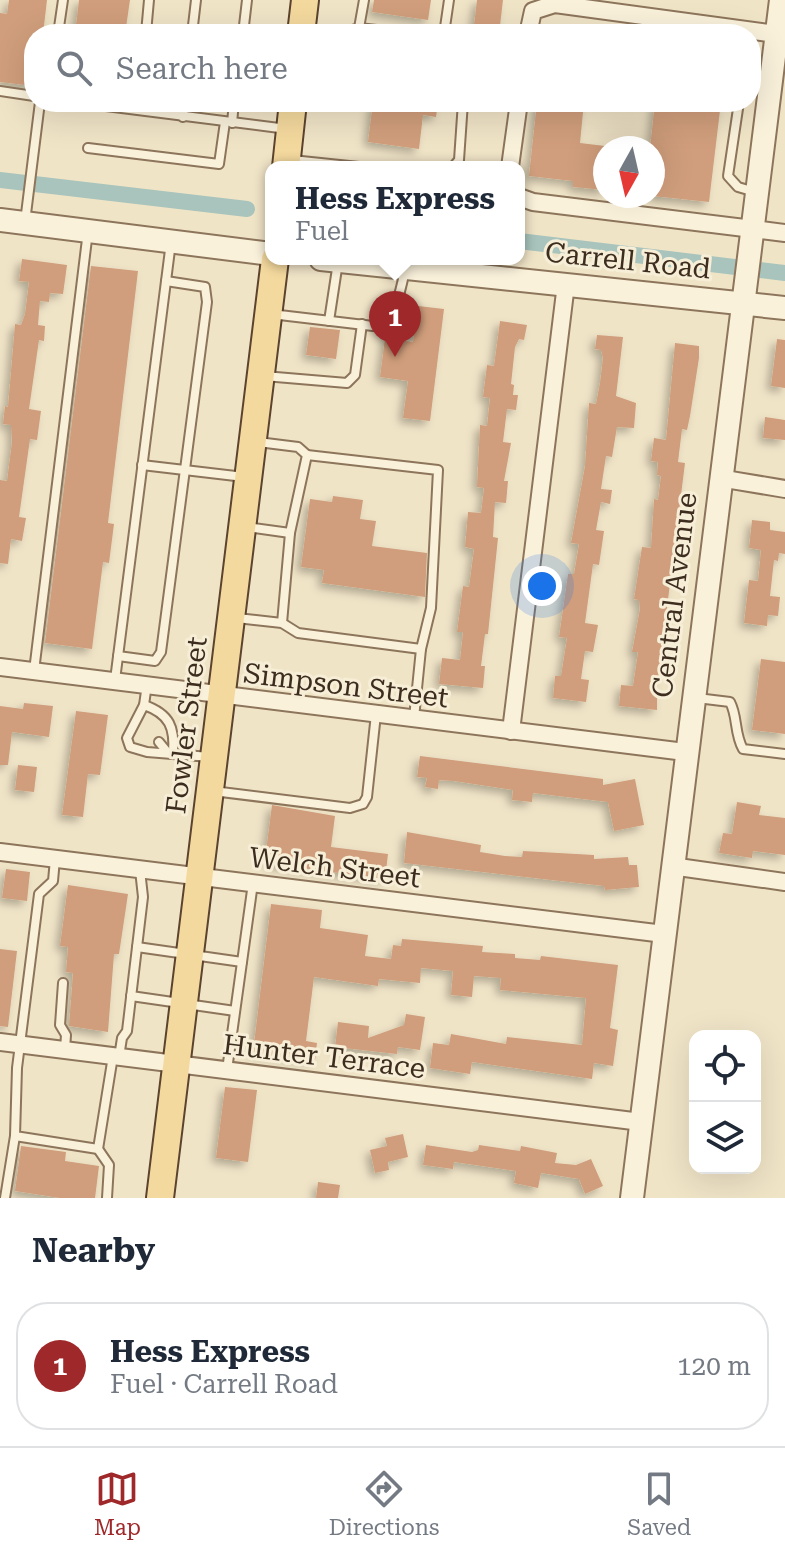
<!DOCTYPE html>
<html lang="en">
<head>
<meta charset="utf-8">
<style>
	:root { --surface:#fff; --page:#f2f2f3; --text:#1f2937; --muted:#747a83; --line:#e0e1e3; --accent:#9f282a }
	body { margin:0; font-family:"Roboto Serif",serif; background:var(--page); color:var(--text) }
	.controls { position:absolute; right:24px; bottom:24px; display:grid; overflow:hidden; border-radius:16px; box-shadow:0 8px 32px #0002 }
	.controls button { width:72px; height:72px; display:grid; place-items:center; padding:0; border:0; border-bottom:2px solid var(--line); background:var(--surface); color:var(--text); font:40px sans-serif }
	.compass { position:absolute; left:593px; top:136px; width:72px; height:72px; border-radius:50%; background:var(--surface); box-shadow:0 8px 32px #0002; rotate:188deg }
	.you { position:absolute; left:542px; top:586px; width:28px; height:28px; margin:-20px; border:6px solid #fff; border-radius:50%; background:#1a73e8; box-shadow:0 0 0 12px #1a73e833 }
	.badge { display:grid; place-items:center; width:52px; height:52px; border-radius:50%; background:var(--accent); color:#fff; font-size:26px; font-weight:700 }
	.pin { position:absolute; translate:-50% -66px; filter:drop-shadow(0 2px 4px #0008) }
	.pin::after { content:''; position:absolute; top:42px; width:28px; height:24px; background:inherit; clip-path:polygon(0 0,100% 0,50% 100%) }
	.popup { position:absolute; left:265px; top:161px; width:260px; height:104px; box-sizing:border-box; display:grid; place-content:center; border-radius:16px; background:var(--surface); filter:drop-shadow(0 2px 6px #0005); font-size:26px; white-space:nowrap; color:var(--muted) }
	.popup b { font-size:30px; color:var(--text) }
	.popup::after { content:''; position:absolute; left:50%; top:100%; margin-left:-16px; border:16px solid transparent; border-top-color:var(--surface) }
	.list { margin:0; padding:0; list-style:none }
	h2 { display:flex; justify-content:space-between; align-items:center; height:104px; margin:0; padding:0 32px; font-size:34px }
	h2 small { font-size:26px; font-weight:400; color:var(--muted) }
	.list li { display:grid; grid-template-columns:52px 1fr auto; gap:24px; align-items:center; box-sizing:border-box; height:128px; margin:0 16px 16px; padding:0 16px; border:2px solid var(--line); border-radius:32px }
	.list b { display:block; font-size:30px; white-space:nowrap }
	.list p { margin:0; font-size:26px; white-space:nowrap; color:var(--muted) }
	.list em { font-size:26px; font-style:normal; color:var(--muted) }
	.icon { flex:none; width:44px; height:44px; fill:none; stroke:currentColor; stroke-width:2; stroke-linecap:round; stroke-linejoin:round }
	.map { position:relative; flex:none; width:785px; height:1198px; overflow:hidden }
	.search { position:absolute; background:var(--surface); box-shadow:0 8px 32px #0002; left:24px; right:24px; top:24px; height:88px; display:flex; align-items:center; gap:20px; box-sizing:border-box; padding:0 28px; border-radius:32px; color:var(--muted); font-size:30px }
	.sheet { height:248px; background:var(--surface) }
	nav { display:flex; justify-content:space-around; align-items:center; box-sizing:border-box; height:112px; border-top:2px solid var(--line); background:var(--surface); font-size:22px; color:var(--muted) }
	nav a { display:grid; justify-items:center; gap:4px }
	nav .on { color:var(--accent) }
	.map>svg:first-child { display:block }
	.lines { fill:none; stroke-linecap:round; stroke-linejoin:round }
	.canal { stroke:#a8c4bc; stroke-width:16 }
	.building { fill:#d09e7b; filter:url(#shadow) }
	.service-casing { stroke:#8d755b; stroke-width:12 }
	.minor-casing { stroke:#8d755b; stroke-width:20 }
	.tertiary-casing { stroke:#8d755b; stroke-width:26 }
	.primary-casing { stroke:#5b432f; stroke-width:30 }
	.service { stroke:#faf1db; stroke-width:8 }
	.minor { stroke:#faf1db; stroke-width:16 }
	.tertiary { stroke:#faf1db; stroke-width:22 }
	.primary { stroke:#f4d99e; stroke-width:26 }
	.labels { text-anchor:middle; stroke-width:6; stroke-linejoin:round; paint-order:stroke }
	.street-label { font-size:28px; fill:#3d2d1f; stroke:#f7eed7 }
</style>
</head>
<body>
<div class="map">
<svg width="785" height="1198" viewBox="0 0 785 1198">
	<defs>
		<filter id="shadow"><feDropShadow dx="-4.5" dy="4.5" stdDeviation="4" flood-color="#0004"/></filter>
	</defs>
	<rect width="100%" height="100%" fill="#f0e4c7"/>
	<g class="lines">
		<!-- canal -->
		<g class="canal">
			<path d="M0,180l247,29"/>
			<path d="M519,241l266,32"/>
		</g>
	</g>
	<!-- building -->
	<g class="building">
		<path d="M9,0h38l-4,34h-9v52l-34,-4v-69l7,1z"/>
		<path d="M79,0h51l-5,34h-50z"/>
		<path d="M374,0h57l-3,20 -56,-8z"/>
		<path d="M477,0h26l-4,34h-26z"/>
		<path d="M373,102h65l-2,15 -13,-2 -4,34 -51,-7z"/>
		<path d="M537,102h47l-4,41 25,3v44l-32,-3v-6l-44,-5z"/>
		<path d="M655,102h66l-12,100 -56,-6 -3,-48z"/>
		<path d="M22,259l45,6 -4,29 -13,-1 -1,9 -9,-1 -2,24 7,1 -1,15 -5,-1 -10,69 12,2 -4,29 -7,-1 -11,78 7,1 -4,23 -11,-2 -3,25 -8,-1v-83l7,1 5,-39 -1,-17 -8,-1 2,-18 3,1 7,-83 6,1 4,-11 4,-32 -10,-1z"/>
		<path d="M91,266l47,5 -30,252 6,1 -5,39 -6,-1 -11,87 -47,-6z"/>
		<path d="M418,306l26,3 -14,112 -27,-3 5,-37 -28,-4 5,-39 28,4z"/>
		<path d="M500,321l27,4 -3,15 -5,-1 -4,8 -4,37 3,1 -1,10h5l-2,15 -9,-1 -4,33 8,1 -7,38h4l-2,22 -11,-1 -2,35 5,1 -10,96h-3l-4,32h4l-2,22 -44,-4 3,-26 18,2 3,-28h-6l6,-46 6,1 5,-38 -9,-2 3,-35 13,1 3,-25 -7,-1 3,-62 7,1 3,-28 -7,-1 4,-32 7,1z"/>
		<path d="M310,327l30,3 -4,29 -30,-4z"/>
		<path d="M597,335l26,2 -7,59 20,7 -2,25 -17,-1 -5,30 -6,-1 -5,33 11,1 -2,14 -9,-2 -5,28 8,1 -5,34 -6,-1 -8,59 13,2 -5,27 -8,-1 -4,28 8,1 -3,22 -33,-4 2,-22h6l6,-38 -8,-1 9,-63h6l5,-30 -8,-1 14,-77 4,-63 7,1 4,-21 3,-25 -2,-8 -6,-1z"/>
		<path d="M777,339l8,1v48l-14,-2z"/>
		<path d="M675,343l24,3v12l-9,58 -3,14 -5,-1 -4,33 7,1 -28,225v22l-38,-4 2,-21 12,1 5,-34h-6l8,-43 -1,-9 -5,-1 8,-52 9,1 3,-49 4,1 3,-24 -4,-1 1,-13 -7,-1 3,-23 12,2z"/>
		<path d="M765,417l20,3v20l-22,-2z"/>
		<path d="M333,496l30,4 -3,19 16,2 -4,25 55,7 -2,44 -103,-14 2,-13 -23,-3 9,-68 22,3z"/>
		<path d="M752,520l18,2v8l15,2v22l-6,-1 -1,8 -4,-1 -4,36 10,1 -2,19 -10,-1 -1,11 -23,-3 5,-43 9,1 3,-31 -12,-2z"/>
		<path d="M761,659l24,3v72l-33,-4z"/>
		<path d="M24,703l29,3 -4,31 -37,-5 -4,33h-8v-59l23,3z"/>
		<path d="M76,711l32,4 -8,60 -12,-1 -5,43 -21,-2z"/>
		<path d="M420,756l183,23v6l32,-6 9,46 -30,6 -6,-29 -75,-9 -1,9 -20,-2 1,-10 -59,-9 -15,-1 -1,9 -13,-2 2,-9 -10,-1z"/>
		<path d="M18,765l19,2 -3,25 -19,-2z"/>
		<path d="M737,802l24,4 -2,9 26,3v37l-32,-4 -1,7 -33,-5 4,-20 9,1z"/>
		<path d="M272,805l63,11 -4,31 57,7 -3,25 -115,-15v-4l-5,-1z"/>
		<path d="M407,832l74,13 -1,7 25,4 17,1 1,-6 71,4v4l34,-2 1,8h8l2,22 -34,3 -1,-4 -200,-23z"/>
		<path d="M6,869l24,3 -3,29 -25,-3z"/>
		<path d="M68,885l60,9 -9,60h-5l-6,78 -39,-6 4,-53 -7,-1 2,-25 -8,-1z"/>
		<path d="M271,904l51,6 -2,18 48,7 -3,21 26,3 2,-14 8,1 1,-7 81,7 -1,6 33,2v4l25,2 1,-4 77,9 -8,63 8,2 -5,36 -19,-3 -2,16 -120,-17 -2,12 -40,-6 3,-25 16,2 2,-11 55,10 1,-7 75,8 4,-47 -86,-8 1,-12 -27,-2 -2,21 -21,-2 2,-24 -32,-3 -1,15 -41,-4 -1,7 -64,-9 -8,64 11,2 -2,17 -62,-8z"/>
		<path d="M0,949l17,2 -9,76 -8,-1z"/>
		<path d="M406,1014l19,3 -5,33 -22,-3 -1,7 -62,-7 3,-25 31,4 -1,12 36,-13z"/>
		<path d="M225,1087l32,3 -9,72 -32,-4z"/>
		<path d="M403,1134l5,23 -20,5 1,8 -14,3 -5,-23 17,-4 -2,-8z"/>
		<path d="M426,1145l46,7 6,-2 1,-5 41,6 1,-5 36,7 -2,10 21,2 15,-6 12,27 -18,8 -6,-15 -38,-6 -3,15 -24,-5 2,-12 -62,-9 -1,7 -30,-4z"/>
		<path d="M21,1146l45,6 -1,9 34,5 -4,32h-35l-45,-7z"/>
		<path d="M318,1182l22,3 -2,13h-22z"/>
	</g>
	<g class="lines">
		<!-- service casing -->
		<g class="service-casing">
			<g id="service">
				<path d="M149,0l-3,33 11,1"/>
				<path d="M359,28l53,6"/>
				<path d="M58,34l5,-34"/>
				<path d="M192,34l4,-34"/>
				<path d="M243,34l4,-34"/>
				<path d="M339,34l20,-6 5,-28"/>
				<path d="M444,34l5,-34"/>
				<path d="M751,80l20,-6"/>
				<path d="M0,91l34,5"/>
				<path d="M74,102l213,27"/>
				<path d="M739,102l-11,74 10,11 17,5"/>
				<path d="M183,117l1,-15"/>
				<path d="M232,123l2,-21"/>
				<path d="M88,148l131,16 6,-42"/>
				<path d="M292,160l67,7"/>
				<path d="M453,167l6,-7 4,-58"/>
				<path d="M25,222l15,-120"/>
				<path d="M271,314l102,12c25,-8 26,-33 32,-55"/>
				<path d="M329,321l9,-59"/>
				<path d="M264,376l83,7 8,-8 7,-51"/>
				<path d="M258,442l40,5 9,8 -17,78 -8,90"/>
				<path d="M307,455l131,15 -7,138 -10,41"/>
				<path d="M142,465l102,12"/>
				<path d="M247,527l43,6"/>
				<path d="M237,618l45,5 16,10 123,16 -7,69"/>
				<path d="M118,656l37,5 6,-9 46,-350 -2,-15 -39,-6"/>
				<path d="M34,671l54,-440"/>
				<path d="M115,680l56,-438"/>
				<path d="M147,684l-3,21 -17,33 3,9 17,5 63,5"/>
				<path d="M697,698l33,4c8,15 4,31 13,47l42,5"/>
				<path d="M144,705c26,9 31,23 29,48"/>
				<path d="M159,742l9,11"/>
				<path d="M213,791l137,17 13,-4 4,-7 9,-83"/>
				<path d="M55,859l-2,22 -14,13 -22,174 -2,68 83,13 15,-93"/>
				<path d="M137,947l105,15"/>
				<path d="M63,983l-3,42 6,10 -1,14"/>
				<path d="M131,996l104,15"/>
				<path d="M119,1057l3,-19 5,-7 16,-134 -3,-27"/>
				<path d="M227,1070l26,-187"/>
				<path d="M98,1149l11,16 -2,33"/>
				<path d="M5,1198l10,-62"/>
			</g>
		</g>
		<!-- minor casing -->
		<g class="minor-casing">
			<g id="minor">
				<path d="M528,34l5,-23 22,-7 221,30"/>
				<path d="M510,167l9,-65"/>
				<path d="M519,197l14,5 252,31"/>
				<path d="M719,478l66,11"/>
				<path d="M0,667l685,85"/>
				<path d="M511,731l55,-447"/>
				<path d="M0,852l664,82"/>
				<path d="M671,866l114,16"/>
				<path d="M0,1042l641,80"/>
			</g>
		</g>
		<!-- tertiary casing -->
		<g class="tertiary-casing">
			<g id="tertiary">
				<path d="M0,220l271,34"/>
				<path d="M321,259l464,49"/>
				<path d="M632,1198l149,-1198"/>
			</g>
		</g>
		<!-- primary casing -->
		<g class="primary-casing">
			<g id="primary">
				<path d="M301,34l4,-34"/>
				<path d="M286,167l7,-65"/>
				<path d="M160,1198l115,-939"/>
			</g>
		</g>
		<!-- service -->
		<use href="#service" class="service"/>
		<!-- minor -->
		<use href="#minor" class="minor"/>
		<!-- tertiary -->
		<use href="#tertiary" class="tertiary"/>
		<!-- primary -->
		<use href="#primary" class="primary"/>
	</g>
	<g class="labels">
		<!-- street labels -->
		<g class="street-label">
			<text transform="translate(628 260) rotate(6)" y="10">Carrell Road</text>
			<text transform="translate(674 595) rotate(-83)" y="10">Central Avenue</text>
			<text transform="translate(346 685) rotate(7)" y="10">Simpson Street</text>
			<text transform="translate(186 725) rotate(-83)" y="10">Fowler Street</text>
			<text transform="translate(335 867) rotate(7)" y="10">Welch Street</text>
			<text transform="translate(324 1056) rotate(7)" y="10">Hunter Terrace</text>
		</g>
	</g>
</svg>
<div class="controls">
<button><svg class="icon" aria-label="locate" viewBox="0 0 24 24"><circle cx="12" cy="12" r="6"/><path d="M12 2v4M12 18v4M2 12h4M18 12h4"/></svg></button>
<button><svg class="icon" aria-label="layers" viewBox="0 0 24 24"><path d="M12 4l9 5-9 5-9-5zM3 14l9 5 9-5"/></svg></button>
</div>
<svg class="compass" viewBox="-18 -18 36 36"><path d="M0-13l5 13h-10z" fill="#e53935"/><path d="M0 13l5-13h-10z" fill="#747a83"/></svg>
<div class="you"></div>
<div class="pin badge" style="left:395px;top:357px">1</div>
<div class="popup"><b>Hess Express</b>Fuel</div>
<div class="search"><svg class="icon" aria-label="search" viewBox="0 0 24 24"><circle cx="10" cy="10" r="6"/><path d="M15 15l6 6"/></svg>Search here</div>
</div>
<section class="sheet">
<h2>Nearby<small></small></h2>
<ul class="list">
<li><span class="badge">1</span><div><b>Hess Express</b><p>Fuel · Carrell Road</p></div><em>120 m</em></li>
</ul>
</section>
<nav>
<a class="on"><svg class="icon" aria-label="map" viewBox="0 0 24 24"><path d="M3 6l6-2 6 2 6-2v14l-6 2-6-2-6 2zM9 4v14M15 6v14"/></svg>Map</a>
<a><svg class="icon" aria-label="directions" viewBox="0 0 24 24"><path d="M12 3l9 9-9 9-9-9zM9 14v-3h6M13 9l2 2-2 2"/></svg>Directions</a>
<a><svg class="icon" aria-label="saved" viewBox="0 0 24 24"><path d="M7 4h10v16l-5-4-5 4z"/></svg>Saved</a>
</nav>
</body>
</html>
